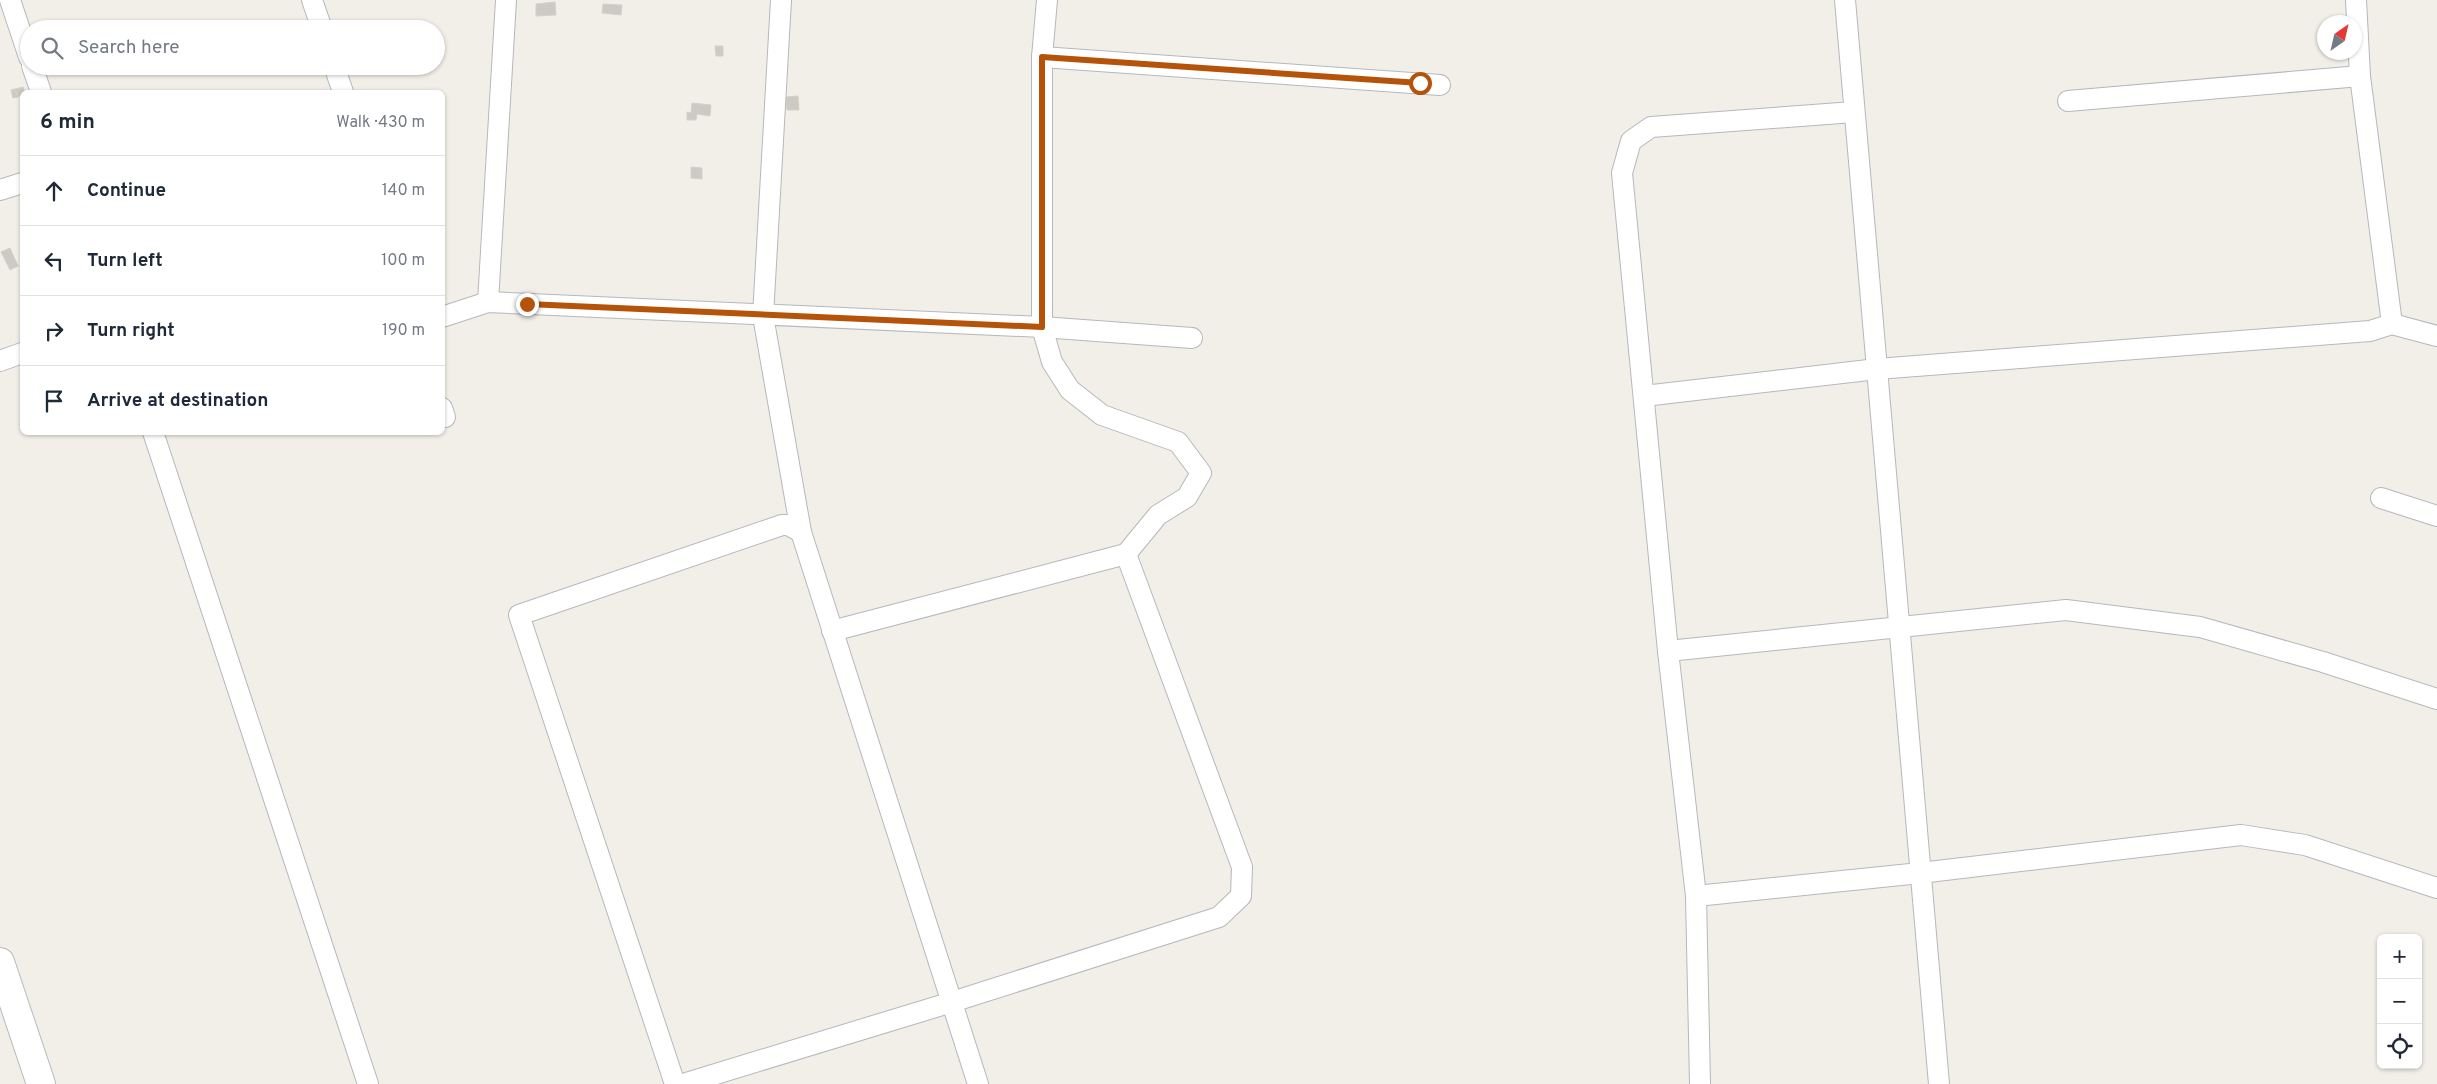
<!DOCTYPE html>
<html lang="en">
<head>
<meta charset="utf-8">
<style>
	:root { --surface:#fff; --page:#f2f2f3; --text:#1f2937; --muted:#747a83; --line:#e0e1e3 }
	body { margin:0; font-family:Overpass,sans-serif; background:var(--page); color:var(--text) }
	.controls { position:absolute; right:15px; bottom:15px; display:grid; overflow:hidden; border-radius:8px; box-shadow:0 1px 4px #0004 }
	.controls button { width:45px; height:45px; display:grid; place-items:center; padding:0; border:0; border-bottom:1px solid var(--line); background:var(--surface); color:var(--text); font:25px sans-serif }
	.compass { position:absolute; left:2317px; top:15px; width:45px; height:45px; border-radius:50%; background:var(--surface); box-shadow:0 1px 4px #0004; rotate:34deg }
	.stop { position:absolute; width:15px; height:15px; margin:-11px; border:4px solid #b45309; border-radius:50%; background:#fff }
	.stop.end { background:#b45309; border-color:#fff; box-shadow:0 1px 5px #0008 }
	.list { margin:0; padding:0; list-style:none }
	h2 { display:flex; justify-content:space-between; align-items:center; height:65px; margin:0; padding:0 20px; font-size:21px }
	h2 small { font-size:16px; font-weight:400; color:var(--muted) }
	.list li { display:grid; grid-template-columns:32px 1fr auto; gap:15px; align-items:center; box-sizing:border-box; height:70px; padding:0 20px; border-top:1px solid var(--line) }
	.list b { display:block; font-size:19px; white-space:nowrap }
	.list em { font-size:16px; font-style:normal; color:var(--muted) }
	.icon { flex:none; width:28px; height:28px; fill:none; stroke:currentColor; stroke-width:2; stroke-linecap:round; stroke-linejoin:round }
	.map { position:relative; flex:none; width:2437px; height:1084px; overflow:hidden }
	.search { position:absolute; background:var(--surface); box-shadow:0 1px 4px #0004; left:20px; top:20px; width:425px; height:55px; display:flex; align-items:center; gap:12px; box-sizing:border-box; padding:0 18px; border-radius:28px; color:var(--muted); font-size:19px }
	.panel { position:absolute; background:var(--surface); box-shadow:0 1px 4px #0004; left:20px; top:90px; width:425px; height:345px; border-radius:8px }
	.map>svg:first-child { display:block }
	.building { fill:#cccac5; stroke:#d6d1c6 }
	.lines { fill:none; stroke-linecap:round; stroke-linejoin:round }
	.street-casing { stroke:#b5b8bc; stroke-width:22 }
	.secondary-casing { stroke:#b6babf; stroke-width:30 }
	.street { stroke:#fff; stroke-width:20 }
	.secondary { stroke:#fff; stroke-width:28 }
	.route { stroke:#b45309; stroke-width:6 }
</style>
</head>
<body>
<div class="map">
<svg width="2437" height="1084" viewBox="0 0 2437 1084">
	<rect width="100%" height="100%" fill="#f1efe8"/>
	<!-- building -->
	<g class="building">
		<path d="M555,2l1,13 -20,1v-12z"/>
		<path d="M603,4l19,1 -1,10 -19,-2z"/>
		<path d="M715,46h8v10h-7z"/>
		<path d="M23,87l2,5 -7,5 -3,-8z"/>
		<path d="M15,89l3,8 -5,1 -2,-8z"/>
		<path d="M798,96l1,14h-12l-1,-13z"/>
		<path d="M692,103l19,2 -1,11 -13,-2 -1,6h-9v-8l4,1z"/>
		<path d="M691,167l11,1v11l-11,-1z"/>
		<path d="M10,248l8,18 -8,4 -9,-18z"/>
	</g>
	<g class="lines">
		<!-- street casing -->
		<g class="street-casing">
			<g id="street">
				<path d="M10,0l19,57"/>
				<path d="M312,0l10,29"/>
				<path d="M781,0l-18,316 38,216 177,552"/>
				<path d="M1845,0l94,1084"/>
				<path d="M2356,0l4,76 32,248"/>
				<path d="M1042,57l398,28"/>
				<path d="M32,66l9,26"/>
				<path d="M334,66l9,26"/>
				<path d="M2068,101l292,-25"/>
				<path d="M0,190l22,-7"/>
				<path d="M488,302l18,-302"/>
				<path d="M442,317l46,-15 554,25 150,11"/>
				<path d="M0,361l22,-8"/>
				<path d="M1644,396l233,-27 493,-38 22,-7 45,12"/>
				<path d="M442,408l3,9"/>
				<path d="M153,432l215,652"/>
				<path d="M2381,498l56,18"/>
				<path d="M832,631l294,-77"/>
				<path d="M1668,651l398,-41 134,17 123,35 114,37"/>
				<path d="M1696,896l224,-23 321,-38 64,10 132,43"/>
				<path d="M675,1084l-156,-469 263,-90h6l13,7"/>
				<path d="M683,1084l269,-82 267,-85 22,-21 1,-29 -116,-313 32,-39 29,-18 14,-24 -23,-31 -76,-27 -32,-25 -18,-28 -10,-35v-270l5,-57"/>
				<path d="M1700,1084l-4,-188 -28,-245 -46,-478 9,-32 20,-14 203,-15"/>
			</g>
		</g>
		<!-- secondary casing -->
		<g class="secondary-casing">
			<path id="secondary" d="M0,962l41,122"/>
		</g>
		<!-- street -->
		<use href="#street" class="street"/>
		<!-- secondary -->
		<use href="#secondary" class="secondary"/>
	</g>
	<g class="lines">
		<!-- route -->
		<path class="route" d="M527,304l515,23v-270l378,26"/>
	</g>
</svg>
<div class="controls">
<button>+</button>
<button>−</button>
<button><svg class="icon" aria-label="locate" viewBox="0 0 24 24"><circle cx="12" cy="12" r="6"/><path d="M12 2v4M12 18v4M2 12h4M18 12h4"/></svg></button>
</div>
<svg class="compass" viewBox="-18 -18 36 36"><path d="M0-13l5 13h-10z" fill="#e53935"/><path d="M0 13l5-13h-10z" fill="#747a83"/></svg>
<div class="stop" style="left:1420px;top:83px"></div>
<div class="stop end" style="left:527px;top:304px"></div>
<div class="search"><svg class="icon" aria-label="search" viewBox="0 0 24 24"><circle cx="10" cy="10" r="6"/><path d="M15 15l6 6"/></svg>Search here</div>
<section class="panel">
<h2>6 min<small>Walk · 430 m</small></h2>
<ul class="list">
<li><svg class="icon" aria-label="ahead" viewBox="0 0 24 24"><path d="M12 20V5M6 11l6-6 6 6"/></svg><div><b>Continue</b></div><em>140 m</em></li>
<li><svg class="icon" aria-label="left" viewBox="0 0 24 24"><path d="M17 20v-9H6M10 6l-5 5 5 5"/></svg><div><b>Turn left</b></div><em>100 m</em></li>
<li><svg class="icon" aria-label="right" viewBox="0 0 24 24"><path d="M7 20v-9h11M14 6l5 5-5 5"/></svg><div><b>Turn right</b></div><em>190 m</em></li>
<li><svg class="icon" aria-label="arrive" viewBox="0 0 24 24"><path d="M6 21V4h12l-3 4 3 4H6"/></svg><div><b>Arrive at destination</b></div></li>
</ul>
</section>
</div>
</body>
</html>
